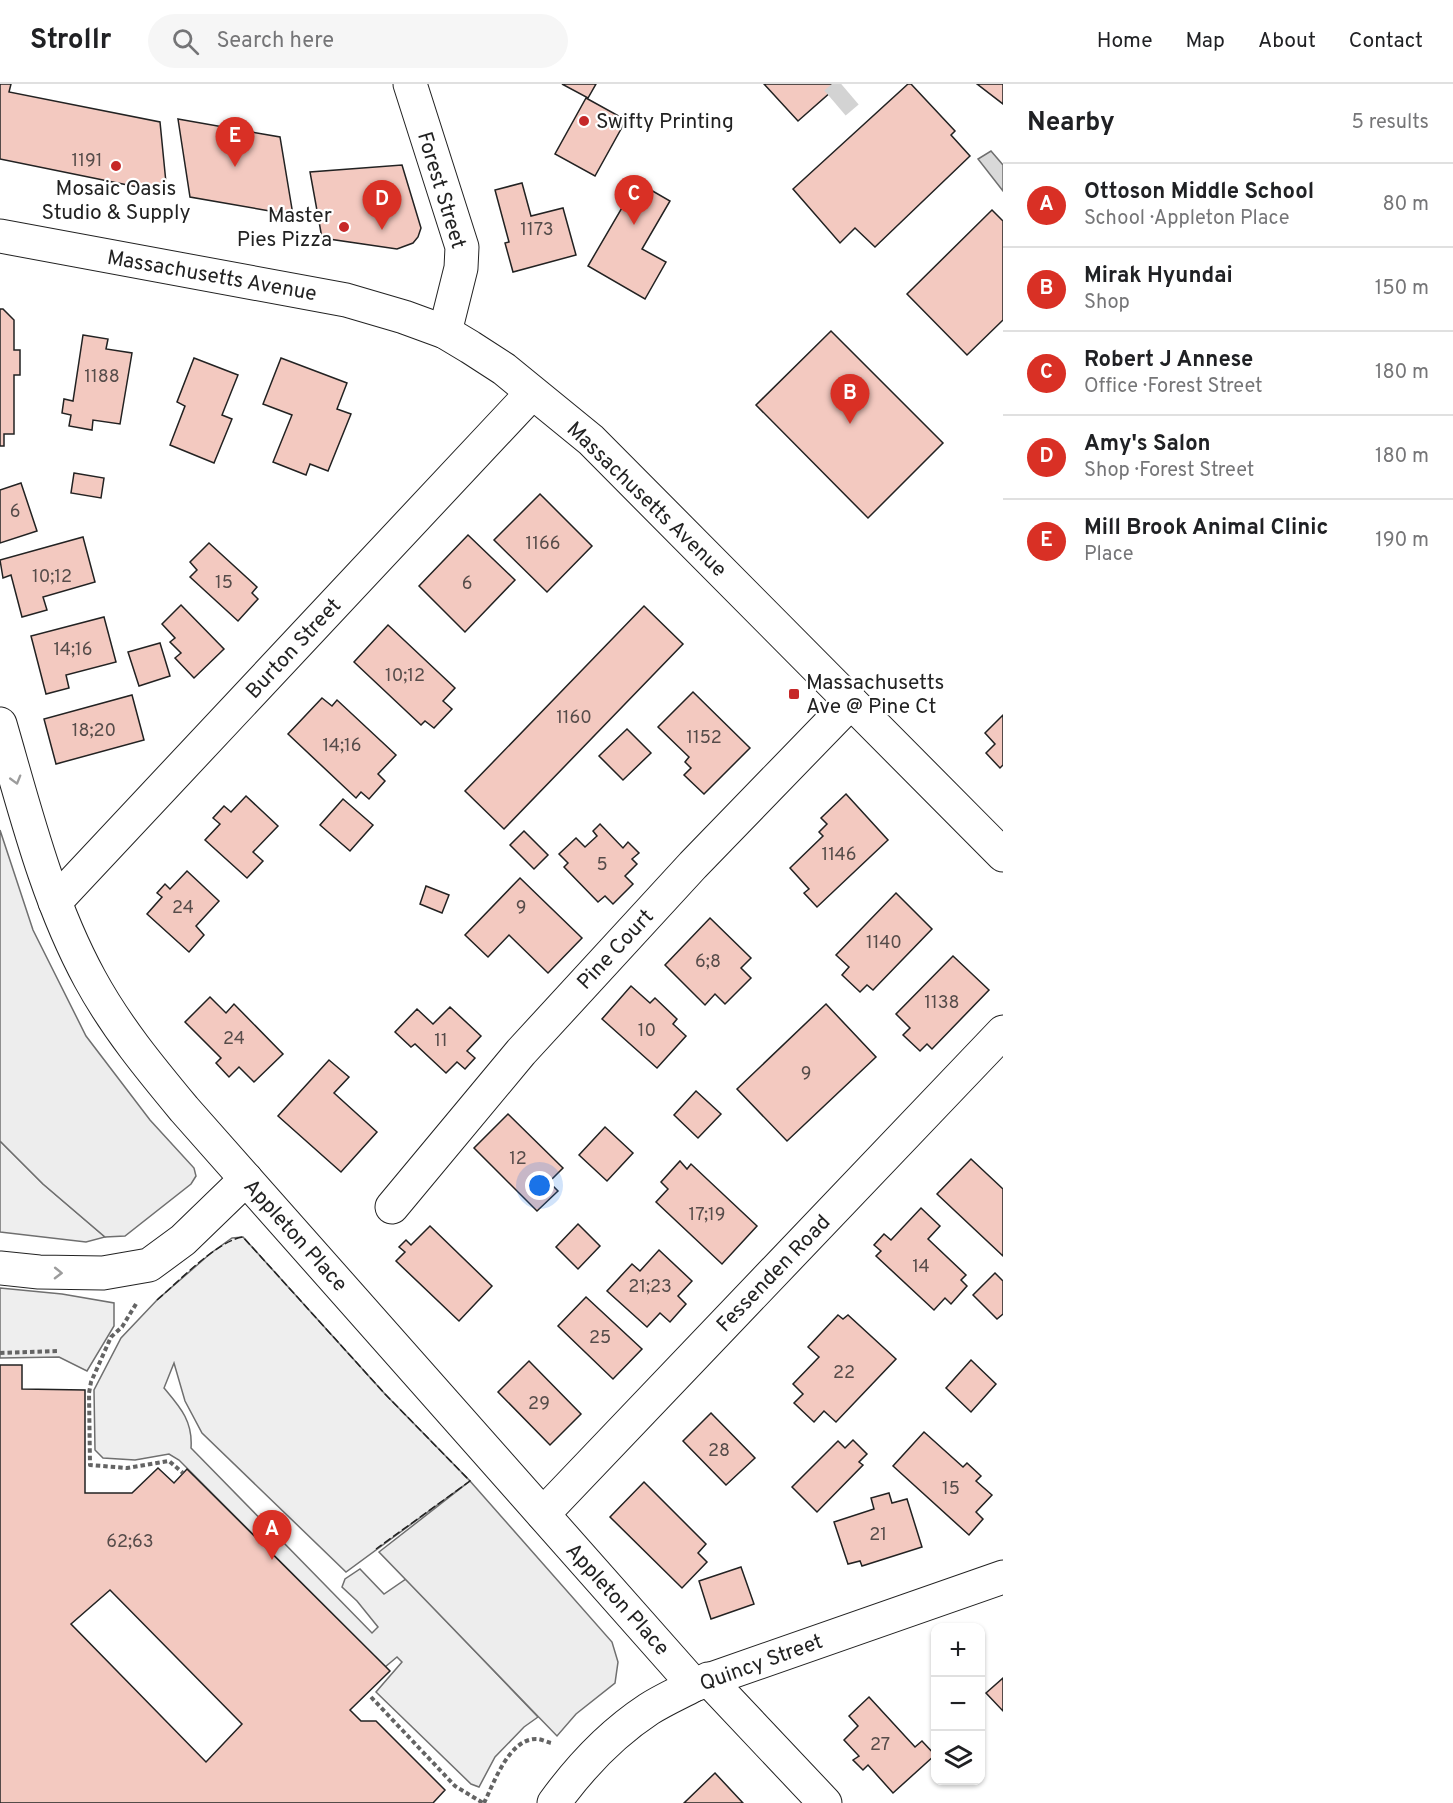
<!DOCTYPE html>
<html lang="en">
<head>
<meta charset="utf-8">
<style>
	:root { --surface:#fff; --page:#f6f6f6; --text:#202124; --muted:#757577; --line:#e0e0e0; --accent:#d93025 }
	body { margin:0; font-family:Overpass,sans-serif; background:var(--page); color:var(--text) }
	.controls { position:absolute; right:18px; bottom:18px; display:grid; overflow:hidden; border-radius:12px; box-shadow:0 2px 4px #0004 }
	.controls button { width:54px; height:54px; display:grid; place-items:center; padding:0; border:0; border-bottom:2px solid var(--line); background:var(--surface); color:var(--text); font:30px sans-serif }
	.you { position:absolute; left:540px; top:1102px; width:21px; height:21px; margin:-15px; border:4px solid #fff; border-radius:50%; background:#1a73e8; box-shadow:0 0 0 9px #1a73e833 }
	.badge { display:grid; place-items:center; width:39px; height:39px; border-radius:50%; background:var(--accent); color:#fff; font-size:20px; font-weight:700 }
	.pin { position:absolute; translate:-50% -50px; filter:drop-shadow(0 2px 3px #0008) }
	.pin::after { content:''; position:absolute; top:32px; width:21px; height:18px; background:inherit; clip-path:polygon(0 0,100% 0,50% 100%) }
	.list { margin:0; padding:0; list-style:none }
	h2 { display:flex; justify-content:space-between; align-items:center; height:78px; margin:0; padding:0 24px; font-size:26px }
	h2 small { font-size:20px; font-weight:400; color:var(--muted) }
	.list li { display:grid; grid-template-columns:39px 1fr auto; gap:18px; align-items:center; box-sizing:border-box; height:84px; padding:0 24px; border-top:2px solid var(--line) }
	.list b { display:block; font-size:22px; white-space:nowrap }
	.list p { margin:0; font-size:20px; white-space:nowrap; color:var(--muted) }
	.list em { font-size:20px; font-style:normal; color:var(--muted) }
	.icon { flex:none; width:33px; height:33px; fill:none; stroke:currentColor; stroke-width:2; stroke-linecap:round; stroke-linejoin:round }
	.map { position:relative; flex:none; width:1003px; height:1719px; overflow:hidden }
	header { display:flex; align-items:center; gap:36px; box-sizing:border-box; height:84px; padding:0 30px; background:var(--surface); border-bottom:2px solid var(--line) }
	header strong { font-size:28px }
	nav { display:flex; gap:33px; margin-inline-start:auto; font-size:21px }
	.search { width:420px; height:54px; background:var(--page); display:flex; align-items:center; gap:15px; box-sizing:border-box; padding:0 21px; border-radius:33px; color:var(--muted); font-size:22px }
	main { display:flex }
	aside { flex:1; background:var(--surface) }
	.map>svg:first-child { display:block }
	.green { fill:#eee; stroke:#6f6f6f; stroke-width:1.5 }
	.parking { fill:#ededed; stroke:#6f6f6f; stroke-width:1.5 }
	.water { fill:#d9d9d9; stroke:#6f6f6f; stroke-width:1.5 }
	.building { fill:#f3c9c0; stroke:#222; stroke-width:1.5; fill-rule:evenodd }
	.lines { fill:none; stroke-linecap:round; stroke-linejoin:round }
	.minor-tunnel { stroke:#d3d3d3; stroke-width:33; stroke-dasharray:33 16; stroke-linecap:butt }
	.minor-casing { stroke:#222; stroke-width:35 }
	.major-casing { stroke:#222; stroke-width:35 }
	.path { stroke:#646464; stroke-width:4; stroke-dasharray:4.5 3; stroke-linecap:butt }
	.minor { stroke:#fff; stroke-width:33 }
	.major { stroke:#fff; stroke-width:33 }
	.fence { stroke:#222; stroke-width:1.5; stroke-dasharray:8 3; stroke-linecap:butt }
	.oneway { stroke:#9c9c9c }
	.poi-dot { fill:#c62828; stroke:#fff; stroke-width:2 }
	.labels { text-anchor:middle; stroke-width:4.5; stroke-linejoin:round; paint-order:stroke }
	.number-label { font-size:18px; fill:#564c4a }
	.poi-label { font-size:21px; fill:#222; stroke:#fff; text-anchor:start }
	.street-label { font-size:21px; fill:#222; stroke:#fff }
</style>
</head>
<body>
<header>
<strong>Strollr</strong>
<div class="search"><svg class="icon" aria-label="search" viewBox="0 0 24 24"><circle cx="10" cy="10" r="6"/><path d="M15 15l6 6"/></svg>Search here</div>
<nav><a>Home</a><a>Map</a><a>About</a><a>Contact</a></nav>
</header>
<main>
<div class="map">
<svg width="1003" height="1719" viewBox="0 0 1003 1719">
	<rect width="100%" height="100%" fill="#fff"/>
	<!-- green -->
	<g class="green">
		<path d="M0,1057l43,43 62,53 -19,5 -86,-10z"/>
		<path d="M243,1153l142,157 85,87 -124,91 -144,-139 -17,-32 -11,-38 -10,25c16,19 29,33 27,60l181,185 6,-6 -21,-26 -15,-14 3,-8 15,-10 24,25 22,-15 132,138 -14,10 -29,30 -16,30 -8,-3 -95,-92 26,-30 -5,-5 -12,10 -206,-207 -10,-6 -34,6 -32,-2 -8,-8 -1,-60 27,-52 36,-38 54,-47 21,-15z"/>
		<path d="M0,1204l62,6 52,9v23l-27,45 -28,-14 -59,1z"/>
	</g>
	<!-- parking -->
	<g class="parking">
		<path d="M0,746l33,100 53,106 64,84 44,48 2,8 -5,8 -66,52 -20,1 -62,-53 -43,-43z"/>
		<path d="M470,1397l142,161 6,20 -3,21 -39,31 -19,22 -178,-184z"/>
	</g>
	<!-- water -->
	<path class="water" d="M991,67l12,14v26l-25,-32z"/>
	<!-- building -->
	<g class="building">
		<path d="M0,0h11l-2,8 151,30 7,71 -167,-34z"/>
		<path d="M562,0h34l-8,14z"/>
		<path d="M764,0h76l-42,37z"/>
		<path d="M908,0h3l44,47 -4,4 19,21 -95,91 -20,-19 -15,15 -47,-54z"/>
		<path d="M977,0h26v20z"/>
		<path d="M586,14l40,22 -31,56 -40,-22z"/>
		<path d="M178,35l102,18 13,78 -103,-18z"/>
		<path d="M402,81l19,63 -3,9 -5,6 -16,6 -75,-11 -12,-66z"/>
		<path d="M637,98l33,19 -28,48 24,13 -21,37 -57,-33z"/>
		<path d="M522,99l9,33 32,-8 13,47 -63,17 -8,-29 4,-1 -14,-52z"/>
		<path d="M992,126l11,11v99l-36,35 -60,-61z"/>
		<path d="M0,225h3l11,11v30h6v25h-6v59h-10v12h-4z"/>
		<path d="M831,247l112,112 -75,75 -112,-113z"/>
		<path d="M83,251l25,4 -2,10 26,4 -12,71 -27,-4 -1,10 -23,-4 2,-11 -9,-2 2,-14 9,2z"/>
		<path d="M194,274l44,17 -16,40 10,4 -18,44 -44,-18 15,-39 -8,-4z"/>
		<path d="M281,274l66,25 -10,26 14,5 -23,57 -18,-7 -4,11 -33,-13 19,-47 -29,-11z"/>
		<path d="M74,389l30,5 -3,20 -30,-5z"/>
		<path d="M21,399l16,48 -37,12v-53z"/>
		<path d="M540,410l52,52 -45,46 -53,-52z"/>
		<path d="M468,451l47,45 -50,52 -46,-46z"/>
		<path d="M83,453l12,45 -52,15 4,13 -25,7 -11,-42 -8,3 -3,-18z"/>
		<path d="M209,459l48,44 -5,6 6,6 -20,22 -48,-44 7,-7 -7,-8z"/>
		<path d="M181,521l43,44 -30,29 -19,-20 6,-5 -11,-11 5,-4 -13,-14z"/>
		<path d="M644,522l39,38 -179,185 -39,-38z"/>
		<path d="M104,533l12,45 -50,13 3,13 -23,6 -15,-58z"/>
		<path d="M388,541l67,63 -12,13 9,8 -18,19 -9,-7 -4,4 -67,-63z"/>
		<path d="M160,559l10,33 -31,10 -11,-34z"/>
		<path d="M693,608l57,56 -46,46 -20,-19 7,-7 -6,-6 4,-5 -31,-30z"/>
		<path d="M132,611l12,45 -88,24 -12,-45z"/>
		<path d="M322,614l10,8 5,-6 59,55 -18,19 7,7 -16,18 -8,-7 -5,6 -68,-64z"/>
		<path d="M1003,631v50l-3,3 -14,-15 9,-9 -10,-11z"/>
		<path d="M627,645l24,24 -28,27 -24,-24z"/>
		<path d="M846,710l42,46 -71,67 -13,-14 5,-4 -19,-21 33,-32 -4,-4 8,-8 -6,-6z"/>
		<path d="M246,712l32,30 -25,26 10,9 -16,17 -42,-38 15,-16 -7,-6 11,-12 7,6z"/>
		<path d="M343,715l30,26 -23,26 -30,-26z"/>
		<path d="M600,740l23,24 5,-6 11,11 -7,6 5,5 -12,12 8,8 -20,20 -8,-8 -7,6 -34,-35 4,-4 -9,-9 17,-16 9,9 12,-11 -4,-5z"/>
		<path d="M524,747l24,24 -14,14 -24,-24z"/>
		<path d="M187,787l32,30 -23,25 8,9 -15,17 -42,-38 15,-17 -5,-4 8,-9 5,5z"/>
		<path d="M520,794l62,60 -34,35 -39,-38 -21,22 -23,-22z"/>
		<path d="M426,802l23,9 -7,18 -22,-9z"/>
		<path d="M896,809l36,36 -59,61 -6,-5 -7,7 -18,-17 7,-8 -13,-12z"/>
		<path d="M710,834l41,40 -10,10 10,10 -26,26 -10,-10 -10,11 -40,-40z"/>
		<path d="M953,872l36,34 -57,59 -5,-5 -7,7 -17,-16 7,-7 -14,-14z"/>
		<path d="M631,902l19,17 5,-5 22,21 -4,5 13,12 -29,32 -55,-49z"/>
		<path d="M210,913l16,16 8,-9 49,50 -29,28 -15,-15 -10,10 -13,-14 5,-5 -36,-36z"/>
		<path d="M826,920l50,53 -89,84 -50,-52z"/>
		<path d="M450,923l31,29 -14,15 8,7 -10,11 -8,-7 -11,11 -31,-29 -4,3 -16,-15 22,-23 16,15z"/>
		<path d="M329,976l20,17 -15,16 43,39 -36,40 -63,-56z"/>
		<path d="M696,1007l25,23 -23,24 -24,-23z"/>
		<path d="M508,1030l55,54 -14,14 9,9 -21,20 -63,-63z"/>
		<path d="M605,1043l28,26 -26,28 -28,-26z"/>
		<path d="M971,1075l32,30v67l-66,-62z"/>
		<path d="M680,1077l7,8 4,-5 66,62 -35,38 -66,-62 12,-13 -7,-7z"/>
		<path d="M921,1124l19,18 -12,13 38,36 -5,5 6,6 -16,18 -6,-6 -11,12 -58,-54 5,-5 -7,-6 10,-11 7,6z"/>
		<path d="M578,1140l22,22 -22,23 -22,-22z"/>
		<path d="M430,1142l62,60 -33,35 -63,-60 9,-9 -6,-5 7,-7 5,5z"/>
		<path d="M659,1166l33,31 -14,15 8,8 -16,18 -10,-9 -13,14 -40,-36 25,-27 8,7z"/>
		<path d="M995,1189l8,8v33l-6,5 -24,-24z"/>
		<path d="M586,1213l56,52 -29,30 -55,-53z"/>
		<path d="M838,1231l5,4 5,-4 48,44 -60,63 -12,-11 -10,11 -20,-19 9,-9 -10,-10 26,-27 -11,-10z"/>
		<path d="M971,1276l25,24 -25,28 -25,-24z"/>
		<path d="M529,1277l52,53 -31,31 -52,-53z"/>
		<path d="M0,1281h22v24l63,1v103h47l26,-25 16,15 13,-14 203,202 -40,39 11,11h15l69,69 -12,13h-433zM110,1506l132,134 -36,38 -135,-138z"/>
		<path d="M711,1329l44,45 -29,27 -43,-44z"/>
		<path d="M924,1348l39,35 4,-4 14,13 -5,5 16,14 -16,17 7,7 -14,16 -76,-69z"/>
		<path d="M853,1356l14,14 -8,8 4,3 -46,47 -25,-25 46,-46 7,7z"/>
		<path d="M644,1398l62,62 -8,9 9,9 -25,26 -72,-71z"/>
		<path d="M889,1409l3,10 15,-4 15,48 -60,19 -2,-5 -12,3 -14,-42 40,-13 -3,-11z"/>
		<path d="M741,1483l13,37 -43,15 -12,-38z"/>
		<path d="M1003,1594v33l-17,-18z"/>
		<path d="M869,1613l46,50 7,-6 13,14 -42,38 -25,-28 -5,5 -10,-10 6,-4 -15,-16 14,-14 -9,-10z"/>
		<path d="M715,1689l28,30h-59z"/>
	</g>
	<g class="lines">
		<!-- minor-tunnel -->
		<path class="minor-tunnel" d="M835,19l13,-11"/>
		<!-- minor casing -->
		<g class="minor-casing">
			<g id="minor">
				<path d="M410,0l52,163 -1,21 -16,64"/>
				<path d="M0,640c25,86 47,176 90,255 26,48 60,89 94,130l510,576"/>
				<path d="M55,818l477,-509"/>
				<path d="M392,1123l129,-155 172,-187 158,-163"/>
				<path d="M0,1184l39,4 64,1 46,-8 34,-25 63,-61"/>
				<path d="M543,1430l460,-482"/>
				<path d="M708,1595l117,124"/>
				<path d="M554,1719c26,-36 57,-69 95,-94 14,-9 30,-16 45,-24l309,-108"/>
			</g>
		</g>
		<!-- major casing -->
		<g class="major-casing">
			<path id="major" d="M0,152l346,64 58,17 41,15 25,15 34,22 87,71 412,415"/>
		</g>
		<!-- path -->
		<g class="path">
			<path d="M136,1220l-14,23 -11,10 -20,45 -2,11 1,72 37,3 42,-7 14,12"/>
			<path d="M0,1269l59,-2"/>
			<path d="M371,1613l84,89 28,17"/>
			<path d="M484,1719c10,-20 25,-65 53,-64 4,0 10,3 14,4"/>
		</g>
		<!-- minor -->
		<use href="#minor" class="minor"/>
		<!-- major -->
		<use href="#major" class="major"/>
		<!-- fence -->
		<path class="fence" d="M157,1216c20,-17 61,-60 86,-63l142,157 85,87 -94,68"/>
	</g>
	<!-- one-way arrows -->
	<defs><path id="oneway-chevron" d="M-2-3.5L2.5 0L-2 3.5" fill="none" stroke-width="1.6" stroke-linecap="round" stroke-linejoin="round" transform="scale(1.5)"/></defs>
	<g class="oneway">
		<use href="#oneway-chevron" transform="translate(16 696) rotate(74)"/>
		<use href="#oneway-chevron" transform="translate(58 1189) rotate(1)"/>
	</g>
	<!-- markers -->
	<g class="poi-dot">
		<circle cx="584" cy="37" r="6"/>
		<circle cx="116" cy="82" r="6"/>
		<circle cx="344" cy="143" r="6"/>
		<rect x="788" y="604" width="12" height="12" rx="3"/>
	</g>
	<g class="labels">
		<!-- number labels -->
		<g class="number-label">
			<text x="87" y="82">1191</text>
			<text x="537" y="151">1173</text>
			<text x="102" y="298">1188</text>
			<text x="15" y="433">6</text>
			<text x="543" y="465">1166</text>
			<text x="52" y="498">10;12</text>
			<text x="224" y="504">15</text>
			<text x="467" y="505">6</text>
			<text x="73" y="571">14;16</text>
			<text x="405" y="597">10;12</text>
			<text x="574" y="639">1160</text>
			<text x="94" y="652">18;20</text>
			<text x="704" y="659">1152</text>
			<text x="342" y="667">14;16</text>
			<text x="839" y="776">1146</text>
			<text x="602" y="786">5</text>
			<text x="183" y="829">24</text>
			<text x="521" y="829">9</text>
			<text x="884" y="864">1140</text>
			<text x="708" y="883">6;8</text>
			<text x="942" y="924">1138</text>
			<text x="647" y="952">10</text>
			<text x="234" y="960">24</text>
			<text x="441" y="962">11</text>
			<text x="806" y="995">9</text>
			<text x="518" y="1080">12</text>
			<text x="707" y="1136">17;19</text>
			<text x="921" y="1188">14</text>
			<text x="650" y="1208">21;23</text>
			<text x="600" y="1259">25</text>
			<text x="844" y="1294">22</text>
			<text x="539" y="1325">29</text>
			<text x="719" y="1372">28</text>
			<text x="951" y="1410">15</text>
			<text x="878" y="1456">21</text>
			<text x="130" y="1463">62;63</text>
			<text x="880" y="1666">27</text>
		</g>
		<!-- poi labels -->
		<g class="poi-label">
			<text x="596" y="44">Swifty Printing</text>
			<text x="116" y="111" text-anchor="middle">Mosaic Oasis<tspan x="116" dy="24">Studio &amp; Supply</tspan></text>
			<text x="332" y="138" text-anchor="end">Master<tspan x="332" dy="24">Pies Pizza</tspan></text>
			<text x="806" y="605">Massachusetts<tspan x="806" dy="24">Ave @ Pine Ct</tspan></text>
		</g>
		<!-- street labels -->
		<g class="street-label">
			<text transform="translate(442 106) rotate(73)" y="7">Forest Street</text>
			<text transform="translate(212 191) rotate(10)" y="7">Massachusetts Avenue</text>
			<text transform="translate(647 415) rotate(44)" y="7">Massachusetts Avenue</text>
			<text transform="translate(293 564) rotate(-47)" y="7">Burton Street</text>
			<text transform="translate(615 865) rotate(-47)" y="7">Pine Court</text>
			<text transform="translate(296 1151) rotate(48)" y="7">Appleton Place</text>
			<text transform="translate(773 1189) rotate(-46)" y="7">Fessenden Road</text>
			<text transform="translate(618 1515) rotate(48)" y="7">Appleton Place</text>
			<text transform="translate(761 1578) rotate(-20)" y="7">Quincy Street</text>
		</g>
	</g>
</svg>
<div class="controls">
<button>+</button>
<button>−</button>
<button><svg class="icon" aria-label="layers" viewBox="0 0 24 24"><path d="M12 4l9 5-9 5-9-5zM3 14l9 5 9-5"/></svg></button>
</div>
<div class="you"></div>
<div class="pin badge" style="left:272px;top:1476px">A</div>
<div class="pin badge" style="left:850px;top:340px">B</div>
<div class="pin badge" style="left:634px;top:141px">C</div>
<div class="pin badge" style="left:382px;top:146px">D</div>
<div class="pin badge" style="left:235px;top:83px">E</div>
</div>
<aside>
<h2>Nearby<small>5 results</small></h2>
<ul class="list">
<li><span class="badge">A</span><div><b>Ottoson Middle School</b><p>School · Appleton Place</p></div><em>80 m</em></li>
<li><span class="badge">B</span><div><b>Mirak Hyundai</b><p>Shop</p></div><em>150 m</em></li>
<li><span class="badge">C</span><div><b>Robert J Annese</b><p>Office · Forest Street</p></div><em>180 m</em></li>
<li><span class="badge">D</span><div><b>Amy's Salon</b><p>Shop · Forest Street</p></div><em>180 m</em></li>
<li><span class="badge">E</span><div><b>Mill Brook Animal Clinic</b><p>Place</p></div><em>190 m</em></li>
</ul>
</aside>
</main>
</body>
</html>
